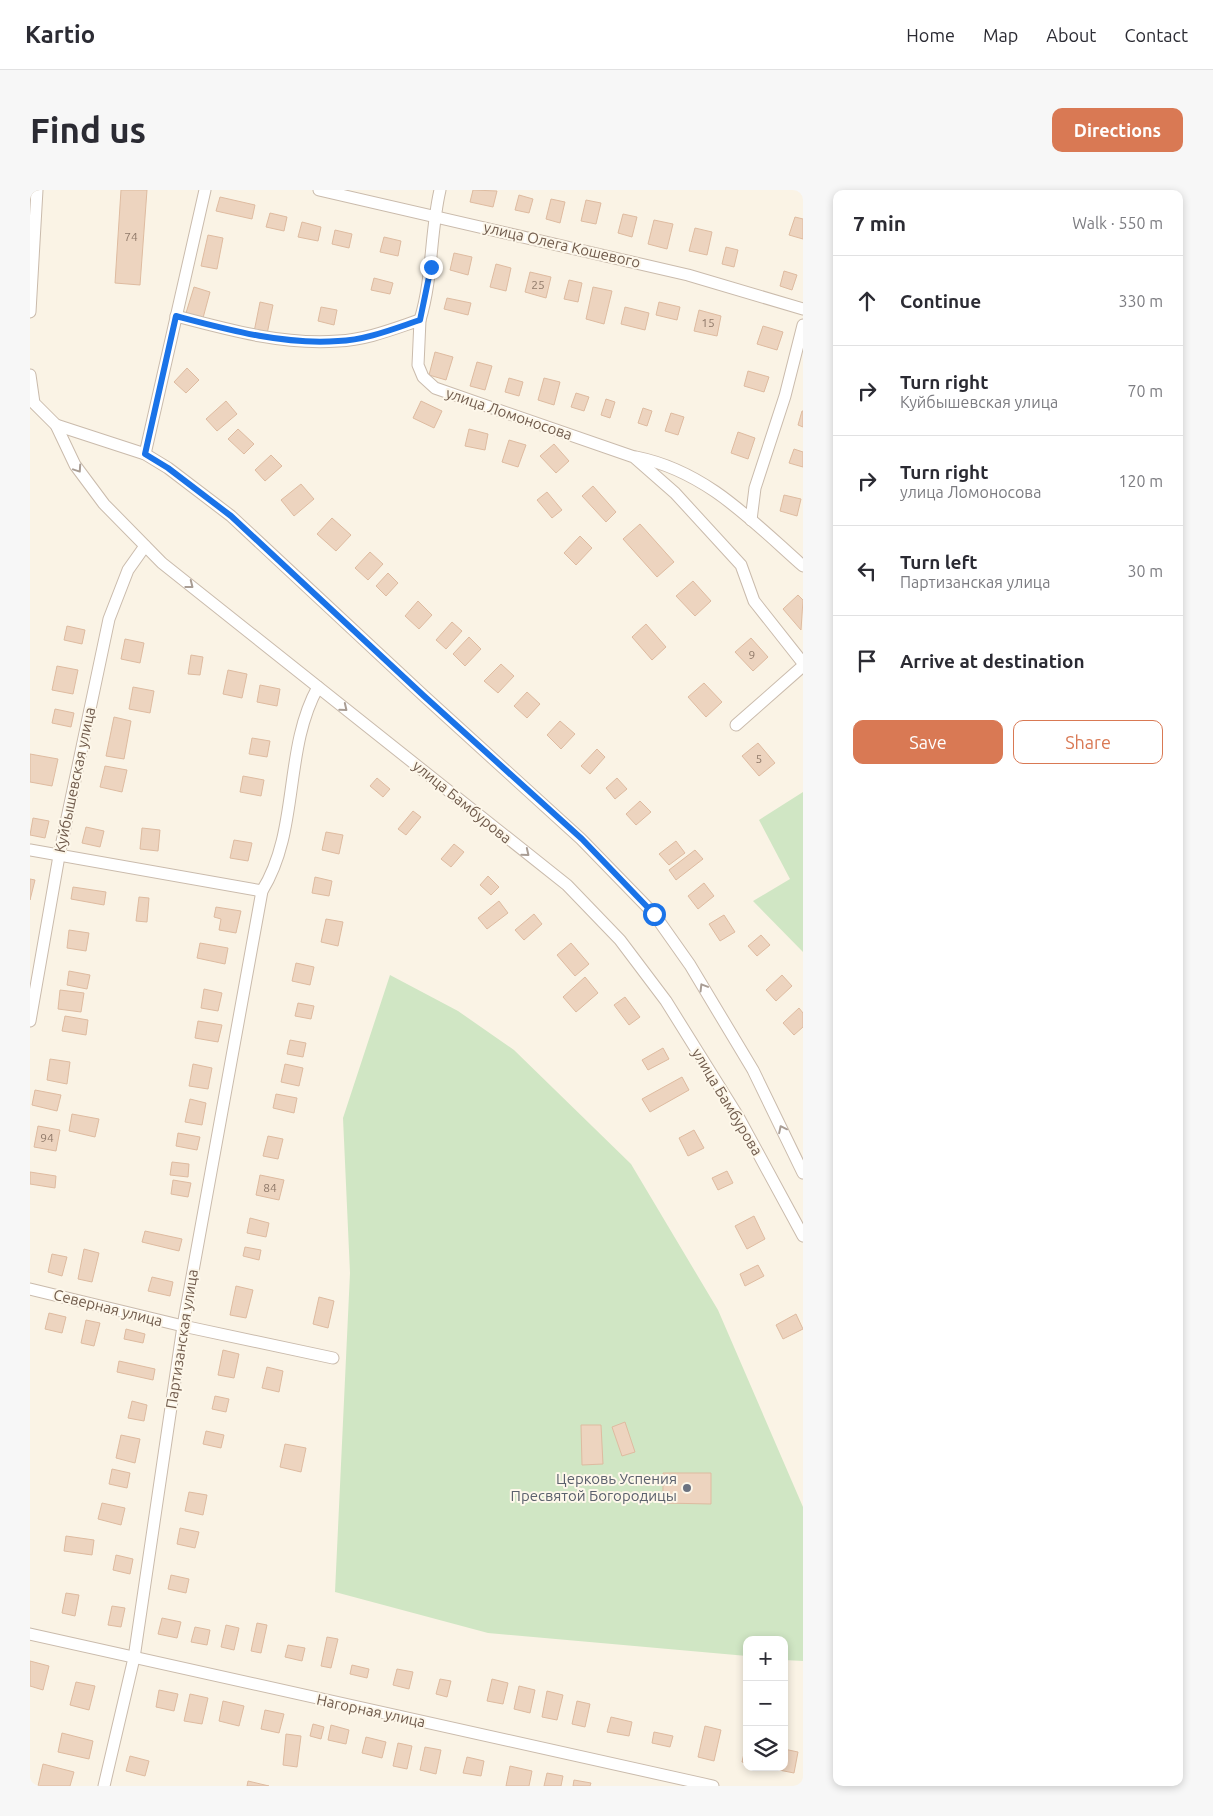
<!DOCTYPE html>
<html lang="en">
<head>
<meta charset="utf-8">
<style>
	:root { --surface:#fff; --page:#f7f7f7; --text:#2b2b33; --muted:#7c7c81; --line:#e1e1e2; --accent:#d97954 }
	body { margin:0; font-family:Ubuntu,sans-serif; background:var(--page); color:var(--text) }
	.controls { position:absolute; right:15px; bottom:15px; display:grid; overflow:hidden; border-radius:10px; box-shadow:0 2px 8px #0003 }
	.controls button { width:45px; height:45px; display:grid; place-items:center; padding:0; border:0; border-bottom:1px solid var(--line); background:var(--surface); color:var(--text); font:25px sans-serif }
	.stop { position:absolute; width:15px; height:15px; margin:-11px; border:4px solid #1a73e8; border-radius:50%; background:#fff }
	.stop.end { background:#1a73e8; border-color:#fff; box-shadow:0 1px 5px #0008 }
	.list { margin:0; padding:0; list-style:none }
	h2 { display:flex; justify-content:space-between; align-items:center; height:65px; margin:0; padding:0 20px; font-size:21px }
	h2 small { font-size:16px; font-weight:400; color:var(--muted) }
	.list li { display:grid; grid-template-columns:32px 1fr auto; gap:15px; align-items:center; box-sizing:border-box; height:90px; padding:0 20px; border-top:1px solid var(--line) }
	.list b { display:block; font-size:19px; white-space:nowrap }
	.list p { margin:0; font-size:16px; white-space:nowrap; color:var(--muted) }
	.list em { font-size:16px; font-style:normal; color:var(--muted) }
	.actions { display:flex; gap:10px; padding:15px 20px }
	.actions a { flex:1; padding:11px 0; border:1px solid var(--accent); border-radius:10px; text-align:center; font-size:18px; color:var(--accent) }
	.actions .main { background:var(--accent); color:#fff }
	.icon { flex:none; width:28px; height:28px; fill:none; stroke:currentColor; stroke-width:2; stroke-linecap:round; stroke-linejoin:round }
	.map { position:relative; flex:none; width:773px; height:1596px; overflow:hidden; border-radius:10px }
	header { display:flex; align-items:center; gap:30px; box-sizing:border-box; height:70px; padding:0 25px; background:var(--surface); border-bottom:1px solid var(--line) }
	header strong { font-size:24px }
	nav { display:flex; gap:28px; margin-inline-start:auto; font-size:18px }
	.intro { display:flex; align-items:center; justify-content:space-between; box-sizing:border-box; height:120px; padding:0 30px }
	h1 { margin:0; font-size:35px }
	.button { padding:12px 22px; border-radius:10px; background:var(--accent); color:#fff; font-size:18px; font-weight:700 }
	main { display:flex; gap:30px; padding:0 30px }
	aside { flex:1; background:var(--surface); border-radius:10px; box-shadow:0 2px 8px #0003 }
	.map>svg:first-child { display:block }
	.green { fill:#d0e6c4 }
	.building { fill:#edd4bf; stroke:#debba0 }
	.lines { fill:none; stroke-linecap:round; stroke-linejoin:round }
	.minor-casing { stroke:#cabbac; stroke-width:13 }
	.minor { stroke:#fff; stroke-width:11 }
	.oneway { stroke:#a99d94 }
	.route { stroke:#1a73e8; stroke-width:6 }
	.worship-dot { fill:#6b7280; stroke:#fdf7ea; stroke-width:2 }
	.labels { text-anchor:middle; stroke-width:4; stroke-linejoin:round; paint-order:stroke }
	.number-label { font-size:12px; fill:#8f7969 }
	.street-label { font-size:15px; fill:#705b4c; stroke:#fdf7ea }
	.worship-label { font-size:15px; fill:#5b616d; stroke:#fdf7ea; text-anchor:end }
</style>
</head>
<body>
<header>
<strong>Kartio</strong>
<nav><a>Home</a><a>Map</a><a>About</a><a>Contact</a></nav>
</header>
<div class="intro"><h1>Find us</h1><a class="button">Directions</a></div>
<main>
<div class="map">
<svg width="773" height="1596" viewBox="0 0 773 1596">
	<rect width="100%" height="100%" fill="#faf3e5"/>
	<!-- green -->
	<g class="green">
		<path d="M773,602v160l-50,-51 37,-22 -31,-59z"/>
		<path d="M360,785l68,36 56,39 117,114 87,146 85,197v154l-19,-1v-20h-37v16l-259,-23 -153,-41 15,-319 -7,-155z"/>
	</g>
	<!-- building -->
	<g class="building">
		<path d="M91,0h26l-7,95 -25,-2z"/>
		<path d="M443,0l24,1 -4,16 -23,-5z"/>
		<path d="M489,5l14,4 -4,14 -14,-3z"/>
		<path d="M190,7l35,8 -3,14 -36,-8z"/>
		<path d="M521,9l14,3 -5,21 -14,-4z"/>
		<path d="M556,10l15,3 -5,21 -15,-3z"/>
		<path d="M240,23l17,4 -3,14 -18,-4z"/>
		<path d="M593,24l14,3 -5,20 -14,-4z"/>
		<path d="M765,27l8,2v20l-14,-4z"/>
		<path d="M624,30l19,4 -6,25 -19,-5z"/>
		<path d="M272,32l19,5 -3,14 -20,-4z"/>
		<path d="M665,38l17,4 -5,23 -18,-4z"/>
		<path d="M305,40l17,4 -3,14 -17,-4z"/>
		<path d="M178,45l15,3 -6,31 -16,-3z"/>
		<path d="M354,47l17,4 -3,15 -18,-4z"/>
		<path d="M696,57l12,3 -4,17 -12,-3z"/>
		<path d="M424,63l18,4 -4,18 -18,-5z"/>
		<path d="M466,74l15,4 -5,23 -16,-4z"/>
		<path d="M754,81l13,4 -5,15 -12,-4z"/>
		<path d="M500,82l21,5 -5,21 -21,-6z"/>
		<path d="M344,88l19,5 -3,11 -19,-4z"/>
		<path d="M539,90l13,3 -4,19 -14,-3z"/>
		<path d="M164,97l16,5 -7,26 -17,-5z"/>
		<path d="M563,97l19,4 -8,33 -18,-5z"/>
		<path d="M417,108l24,5 -3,12 -24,-6z"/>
		<path d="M230,112l13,3 -6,29 -13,-2z"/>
		<path d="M629,112l21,5 -3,13 -21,-5z"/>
		<path d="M291,117l16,3 -3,15 -16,-4z"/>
		<path d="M595,117l24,6 -4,17 -24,-6z"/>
		<path d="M669,120l22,6 -4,20 -23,-5z"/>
		<path d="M733,136l20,6 -6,18 -20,-6z"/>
		<path d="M405,162l18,5 -7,23 -17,-5z"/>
		<path d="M447,172l15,4 -7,24 -15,-4z"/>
		<path d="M157,178l12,12 -13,13 -12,-11z"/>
		<path d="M718,181l21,6 -5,15 -20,-6z"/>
		<path d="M479,188l14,4 -4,14 -14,-4z"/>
		<path d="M514,188l16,4 -6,23 -16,-5z"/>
		<path d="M546,203l13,4 -5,14 -13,-4z"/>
		<path d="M576,209l9,3 -5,16 -9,-3z"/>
		<path d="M196,211l11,13 -20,17 -11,-12z"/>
		<path d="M391,211l21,10 -8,17 -21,-10z"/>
		<path d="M613,218l9,3 -5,15 -9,-3z"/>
		<path d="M772,221h1v16l-5,-2z"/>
		<path d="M641,223l13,4 -6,18 -13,-4z"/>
		<path d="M208,239l16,15 -10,10 -16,-15z"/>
		<path d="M439,239l19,5 -3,16 -20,-4z"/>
		<path d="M708,242l17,6 -7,21 -17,-6z"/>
		<path d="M479,250l17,5 -8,22 -16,-5z"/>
		<path d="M524,254l15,17 -13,12 -16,-17z"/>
		<path d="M764,259l9,3v15l-14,-4z"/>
		<path d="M241,265l11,11 -17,15 -10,-11z"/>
		<path d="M271,294l13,15 -20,17 -13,-16z"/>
		<path d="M563,296l23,26 -10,10 -24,-26z"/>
		<path d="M517,302l15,18 -10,8 -15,-18z"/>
		<path d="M754,305l17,4 -4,17 -17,-5z"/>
		<path d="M302,328l19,17 -15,16 -19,-17z"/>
		<path d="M610,334l34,38 -17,15 -34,-38z"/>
		<path d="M550,346l12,12 -16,17 -12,-12z"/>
		<path d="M340,362l13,12 -15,16 -13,-12z"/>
		<path d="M358,383l10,10 -12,13 -10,-10z"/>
		<path d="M663,391l18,20 -16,15 -19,-20z"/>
		<path d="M768,405l5,5 -2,30 -18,-21z"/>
		<path d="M388,411l14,14 -13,14 -14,-13z"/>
		<path d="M422,432l10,9 -16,18 -10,-9z"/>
		<path d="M616,434l20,23 -14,13 -20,-23z"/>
		<path d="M37,436l18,4 -3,14 -18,-4z"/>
		<path d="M439,447l12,12 -16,17 -12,-12z"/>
		<path d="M721,448l17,19 -15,14 -18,-19z"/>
		<path d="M95,449l19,4 -4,20 -19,-4z"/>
		<path d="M161,465l12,2 -3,18 -12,-1z"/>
		<path d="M471,474l13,12 -16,17 -14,-12z"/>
		<path d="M27,476l21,4 -5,24 -21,-4z"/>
		<path d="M198,480l19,4 -5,24 -19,-4z"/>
		<path d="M674,493l18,19 -16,15 -18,-20z"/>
		<path d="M230,495l20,4 -3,17 -20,-4z"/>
		<path d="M103,497l21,4 -4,22 -21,-4z"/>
		<path d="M497,502l13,12 -13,14 -13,-12z"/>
		<path d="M25,519l19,4 -3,14 -19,-4z"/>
		<path d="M84,527l17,4 -7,38 -18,-3z"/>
		<path d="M530,531l15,13 -14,15 -14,-14z"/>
		<path d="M222,548l18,3 -3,16 -18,-3z"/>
		<path d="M728,553l17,20 -16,13 -17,-20z"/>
		<path d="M567,559l8,8 -15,17 -9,-8z"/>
		<path d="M0,564l28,5 -6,27 -22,-4z"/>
		<path d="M75,576l22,4 -5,22 -22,-5z"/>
		<path d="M213,586l21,4 -3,16 -21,-4z"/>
		<path d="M347,588l13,11 -7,8 -13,-11z"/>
		<path d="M587,588l10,11 -12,10 -9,-11z"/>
		<path d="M610,611l11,11 -15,13 -10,-11z"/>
		<path d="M383,621l8,6 -15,18 -8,-6z"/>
		<path d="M3,628l16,3 -4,17 -15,-3z"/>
		<path d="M56,637l18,4 -4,16 -18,-4z"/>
		<path d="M112,638l18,2 -2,21 -18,-2z"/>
		<path d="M296,642l17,3 -4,19 -17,-4z"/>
		<path d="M204,650l18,3 -4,18 -18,-3z"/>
		<path d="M646,651l9,12 -16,12 -10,-11z"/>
		<path d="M424,654l10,8 -13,15 -10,-8z"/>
		<path d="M665,660l8,9 -27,21 -7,-10z"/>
		<path d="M458,686l11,11 -8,8 -11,-10z"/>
		<path d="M285,687l17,4 -3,15 -17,-3z"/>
		<path d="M0,689l5,1 -5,20z"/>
		<path d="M674,693l10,13 -16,13 -10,-13z"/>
		<path d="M43,697l33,5 -2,13 -33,-6z"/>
		<path d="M109,707l10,1 -2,24 -11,-1z"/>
		<path d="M469,711l9,12 -21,16 -9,-11z"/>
		<path d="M186,717l25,4 -5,22 -17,-3 2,-11 -7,-2z"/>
		<path d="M504,724l8,10 -18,16 -9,-10z"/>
		<path d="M694,725l11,17 -15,9 -11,-17z"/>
		<path d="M296,729l17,3 -5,24 -17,-4z"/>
		<path d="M39,740l20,3 -3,18 -19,-3z"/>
		<path d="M731,745l9,10 -13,11 -9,-10z"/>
		<path d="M170,753l28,5 -3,16 -28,-6z"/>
		<path d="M541,753l18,21 -14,12 -18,-21z"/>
		<path d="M266,773l18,4 -4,18 -18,-4z"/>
		<path d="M39,781l21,4 -3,14 -20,-4z"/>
		<path d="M752,785l10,11 -16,15 -10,-11z"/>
		<path d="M555,787l13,16 -22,19 -13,-15z"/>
		<path d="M174,799l18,4 -4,18 -17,-3z"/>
		<path d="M30,800l24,3 -3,19 -23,-3z"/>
		<path d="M595,807l15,20 -11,8 -15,-20z"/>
		<path d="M268,813l16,3 -3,13 -16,-3z"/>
		<path d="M769,818l4,5v14l-9,8 -11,-12z"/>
		<path d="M35,826l23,4 -2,15 -24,-4z"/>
		<path d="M168,831l24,4 -4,17 -23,-4z"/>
		<path d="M260,850l16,3 -3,14 -16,-3z"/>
		<path d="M633,858l6,11 -21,11 -6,-10z"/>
		<path d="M20,869l20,3 -3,22 -20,-4z"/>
		<path d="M163,874l19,4 -4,21 -19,-3z"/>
		<path d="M255,874l18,4 -4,18 -18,-4z"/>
		<path d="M652,887l7,13 -39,22 -8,-13z"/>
		<path d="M5,900l26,5 -4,16 -25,-6z"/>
		<path d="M246,904l21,4 -3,15 -21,-5z"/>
		<path d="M160,909l16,4 -4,22 -17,-3z"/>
		<path d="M42,924l27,5 -4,18 -26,-6z"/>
		<path d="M8,936l22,4 -4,21 -22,-4z"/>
		<path d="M664,940l10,18 -16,8 -9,-18z"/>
		<path d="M148,943l22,4 -3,13 -21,-4z"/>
		<path d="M238,946l15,3 -5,20 -15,-3z"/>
		<path d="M142,972l17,2 -1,13 -18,-2z"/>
		<path d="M697,981l6,12 -15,7 -6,-12z"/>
		<path d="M0,982l26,4 -1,12 -25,-4z"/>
		<path d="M230,985l24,5 -5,20 -23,-5z"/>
		<path d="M143,990l18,3 -3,14 -17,-3z"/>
		<path d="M724,1026l11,23 -18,10 -12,-23z"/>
		<path d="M220,1028l19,5 -3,14 -19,-4z"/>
		<path d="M115,1041l37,8 -3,12 -37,-9z"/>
		<path d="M215,1057l16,3 -2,10 -16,-4z"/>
		<path d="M54,1059l15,4 -7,29 -14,-3z"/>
		<path d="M22,1064l15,3 -5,19 -14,-4z"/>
		<path d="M728,1075l6,11 -19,10 -5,-12z"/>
		<path d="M122,1087l21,5 -3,14 -22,-5z"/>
		<path d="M206,1096l17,4 -7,28 -16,-3z"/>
		<path d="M289,1107l15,4 -6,27 -15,-4z"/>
		<path d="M19,1123l17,4 -4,16 -17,-4z"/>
		<path d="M766,1124l7,15 -20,10 -7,-14z"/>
		<path d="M56,1130l14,3 -6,23 -13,-3z"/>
		<path d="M96,1139l19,5 -2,9 -19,-4z"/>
		<path d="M193,1160l16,4 -5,24 -16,-3z"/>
		<path d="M89,1171l36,8 -2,11 -36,-8z"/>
		<path d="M237,1177l16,4 -4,21 -17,-4z"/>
		<path d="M185,1206l14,3 -3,13 -14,-3z"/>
		<path d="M102,1211l15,4 -3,16 -16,-3z"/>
		<path d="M595,1232l10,30 -13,4 -10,-29z"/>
		<path d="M551,1235h20l2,39 -21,1z"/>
		<path d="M176,1241l18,4 -3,13 -18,-4z"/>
		<path d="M91,1245l19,4 -5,24 -19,-5z"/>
		<path d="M255,1254l21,4 -5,24 -21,-5z"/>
		<path d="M82,1279l18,4 -3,15 -18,-4z"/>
		<path d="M633,1283h48v31l-48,-1z"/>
		<path d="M159,1302l18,3 -4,20 -18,-4z"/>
		<path d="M72,1313l23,5 -4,17 -23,-6z"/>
		<path d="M150,1338l19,4 -4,16 -18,-4z"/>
		<path d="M36,1346l28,4 -2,15 -28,-4z"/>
		<path d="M86,1365l17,4 -3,15 -17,-4z"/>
		<path d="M141,1385l18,4 -3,14 -18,-4z"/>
		<path d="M36,1403l13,2 -4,21 -13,-3z"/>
		<path d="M82,1416l13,2 -4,19 -13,-2z"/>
		<path d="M132,1428l19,4 -4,16 -19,-4z"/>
		<path d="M227,1433l10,2 -6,28 -10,-2z"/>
		<path d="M196,1435l13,3 -5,22 -13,-3z"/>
		<path d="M165,1437l15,3 -3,15 -16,-3z"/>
		<path d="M297,1447l11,2 -7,29 -10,-2z"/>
		<path d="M258,1455l17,3 -3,13 -17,-4z"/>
		<path d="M0,1471l19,5 -6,24 -13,-4z"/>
		<path d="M322,1475l17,4 -2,9 -17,-4z"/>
		<path d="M367,1479l16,3 -4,17 -16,-4z"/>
		<path d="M410,1489l11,2 -4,16 -11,-3z"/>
		<path d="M462,1489l16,4 -5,21 -16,-3z"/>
		<path d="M46,1492l19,4 -6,24 -19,-5z"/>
		<path d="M489,1496l16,4 -5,23 -16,-4z"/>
		<path d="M129,1500l19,4 -4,17 -18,-4z"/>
		<path d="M517,1501l16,4 -6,25 -15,-3z"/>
		<path d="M160,1504l18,4 -6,26 -18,-3z"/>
		<path d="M193,1511l21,5 -5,20 -20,-5z"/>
		<path d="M547,1511l13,3 -5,23 -13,-3z"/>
		<path d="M235,1520l19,4 -5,19 -18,-4z"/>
		<path d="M581,1527l21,5 -3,14 -22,-4z"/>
		<path d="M283,1534l11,3 -3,12 -11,-3z"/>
		<path d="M301,1535l18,5 -3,14 -18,-4z"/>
		<path d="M675,1536l16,4 -7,31 -16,-4z"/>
		<path d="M624,1542l19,4 -3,11 -18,-4z"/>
		<path d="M32,1543l31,8 -4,18 -31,-7z"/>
		<path d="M256,1544l15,2 -4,31 -14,-2z"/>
		<path d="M336,1547l20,5 -4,16 -20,-5z"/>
		<path d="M717,1551v22l-5,-1z"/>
		<path d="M368,1553l14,3 -5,23 -14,-3z"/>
		<path d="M395,1557l16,3 -5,24 -16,-4z"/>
		<path d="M754,1559l14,3 -4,21 -15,-3 1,-3h4z"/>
		<path d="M100,1566l19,5 -4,15 -19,-5z"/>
		<path d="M437,1567l17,4 -3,15 -18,-3z"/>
		<path d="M13,1574l31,8 -4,14h-32z"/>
		<path d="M480,1576l22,5 -3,15h-23z"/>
		<path d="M517,1583l16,3 -2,10h-17z"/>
		<path d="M544,1590l17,3 -1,3h-17z"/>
		<path d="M218,1591l21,5h-22z"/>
	</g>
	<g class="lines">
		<!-- minor casing -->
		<g class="minor-casing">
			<g id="minor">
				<path d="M289,0l369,85 115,34"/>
				<path d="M0,122l7,-122"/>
				<path d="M146,126c53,14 107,29 162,25 28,-1 55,-12 82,-21l-2,45 5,12 12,11 199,69 41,36 66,72 13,36 49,62"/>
				<path d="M390,130c13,-43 10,-87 20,-130"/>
				<path d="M0,185l4,28 22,22 19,40 29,39 58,59 405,322 53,55 46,61 73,117 64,118"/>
				<path d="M26,235l89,29 23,14 63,48 193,180 157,143 73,75 36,51 63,105 50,103"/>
				<path d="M115,264l60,-264"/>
				<path d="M606,267c70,14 115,63 167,109"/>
				<path d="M721,330l4,-32 30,-92 18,-71"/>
				<path d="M706,535l67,-59"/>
				<path d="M0,660l232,41"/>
				<path d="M0,831l29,-165 50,-237 19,-49 17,-24"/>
				<path d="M0,1099l153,37 150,32"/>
				<path d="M0,1444l683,152"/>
				<path d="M74,1596l30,-128 49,-332 79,-435c38,-61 21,-141 56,-204"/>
			</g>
		</g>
		<!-- minor -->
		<use href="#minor" class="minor"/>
	</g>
	<!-- one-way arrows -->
	<defs><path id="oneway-chevron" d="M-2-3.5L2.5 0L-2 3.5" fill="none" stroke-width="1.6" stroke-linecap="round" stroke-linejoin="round" transform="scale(1.25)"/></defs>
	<g class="oneway">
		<use href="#oneway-chevron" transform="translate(48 279) rotate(56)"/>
		<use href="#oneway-chevron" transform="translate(160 395) rotate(38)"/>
		<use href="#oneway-chevron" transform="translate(314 518) rotate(39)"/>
		<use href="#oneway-chevron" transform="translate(496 663) rotate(39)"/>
		<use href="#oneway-chevron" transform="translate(673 797) rotate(-121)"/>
		<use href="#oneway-chevron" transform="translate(752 939) rotate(-116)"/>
	</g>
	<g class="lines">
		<!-- route -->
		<path class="route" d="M401,77l-11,53c-27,9 -54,20 -82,21 -55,4 -109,-11 -162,-25l-31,138 23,14 63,48 193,180 158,143 72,75"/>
	</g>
	<!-- markers -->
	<circle class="worship-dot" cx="657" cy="1298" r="5"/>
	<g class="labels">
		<!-- number labels -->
		<g class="number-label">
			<text x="101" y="51">74</text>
			<text x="508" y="99">25</text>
			<text x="678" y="137">15</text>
			<text x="722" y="469">9</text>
			<text x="729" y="573">5</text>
			<text x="17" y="952">94</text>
			<text x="240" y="1002">84</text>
		</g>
		<!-- street labels -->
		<g class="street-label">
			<text transform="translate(532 55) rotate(13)" y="5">улица Олега Кошевого</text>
			<text transform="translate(479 224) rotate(19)" y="5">улица Ломоносова</text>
			<text transform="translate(45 590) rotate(-78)" y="5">Куйбышевская улица</text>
			<text transform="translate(432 612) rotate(39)" y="5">улица Бамбурова</text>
			<text transform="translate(697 912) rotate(59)" y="5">улица Бамбурова</text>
			<text transform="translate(78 1118) rotate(14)" y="5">Северная улица</text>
			<text transform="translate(152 1149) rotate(-81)" y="5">Партизанская улица</text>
			<text transform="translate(341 1521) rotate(12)" y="5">Нагорная улица</text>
		</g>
		<!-- worship labels -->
		<g class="worship-label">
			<text x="647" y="1294">Церковь Успения<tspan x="647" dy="17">Пресвятой Богородицы</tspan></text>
		</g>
	</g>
</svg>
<div class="controls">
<button>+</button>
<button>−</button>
<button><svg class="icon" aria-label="layers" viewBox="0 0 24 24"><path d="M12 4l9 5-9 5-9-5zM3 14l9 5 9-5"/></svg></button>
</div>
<div class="stop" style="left:624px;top:724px"></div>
<div class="stop end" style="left:401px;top:77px"></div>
</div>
<aside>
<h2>7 min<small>Walk · 550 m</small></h2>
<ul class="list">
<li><svg class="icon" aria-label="ahead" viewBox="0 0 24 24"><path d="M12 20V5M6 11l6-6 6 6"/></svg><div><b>Continue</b></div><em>330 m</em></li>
<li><svg class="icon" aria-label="right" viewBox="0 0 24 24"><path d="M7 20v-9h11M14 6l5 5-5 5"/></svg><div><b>Turn right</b><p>Куйбышевская улица</p></div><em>70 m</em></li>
<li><svg class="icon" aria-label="right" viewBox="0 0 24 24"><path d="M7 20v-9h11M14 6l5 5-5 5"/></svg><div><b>Turn right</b><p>улица Ломоносова</p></div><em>120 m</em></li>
<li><svg class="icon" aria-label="left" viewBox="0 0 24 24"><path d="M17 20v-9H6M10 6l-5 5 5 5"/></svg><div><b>Turn left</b><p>Партизанская улица</p></div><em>30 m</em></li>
<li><svg class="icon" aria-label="arrive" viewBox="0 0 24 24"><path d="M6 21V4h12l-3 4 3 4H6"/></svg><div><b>Arrive at destination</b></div></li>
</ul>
<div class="actions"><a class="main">Save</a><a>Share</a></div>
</aside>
</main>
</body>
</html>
